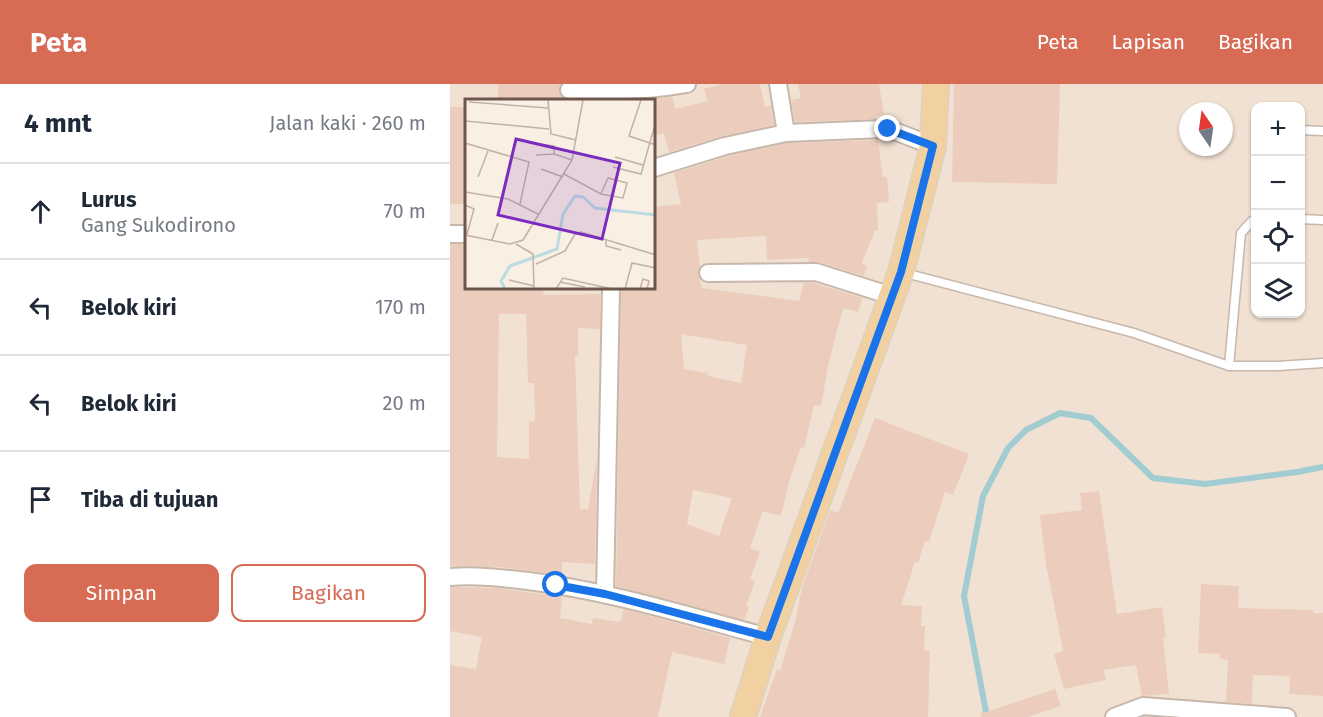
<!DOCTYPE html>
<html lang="id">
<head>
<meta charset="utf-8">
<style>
	:root { --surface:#fff; --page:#f6f6f7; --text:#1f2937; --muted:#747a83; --line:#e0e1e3; --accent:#d76b54 }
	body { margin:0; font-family:"Fira Sans",sans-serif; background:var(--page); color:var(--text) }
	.controls { position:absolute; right:18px; top:18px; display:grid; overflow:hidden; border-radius:12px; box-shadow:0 2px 4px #0004 }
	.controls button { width:54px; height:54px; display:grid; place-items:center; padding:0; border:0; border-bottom:2px solid var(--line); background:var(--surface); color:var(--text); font:30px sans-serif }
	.compass { position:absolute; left:729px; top:18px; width:54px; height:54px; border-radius:50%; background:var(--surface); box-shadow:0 2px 4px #0004; rotate:347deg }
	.stop { position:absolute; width:18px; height:18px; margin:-14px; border:4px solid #1a73e8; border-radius:50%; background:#fff }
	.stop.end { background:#1a73e8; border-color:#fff; box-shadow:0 2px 6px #0008 }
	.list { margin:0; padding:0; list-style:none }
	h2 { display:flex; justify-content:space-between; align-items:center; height:78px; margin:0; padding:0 24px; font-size:26px }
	h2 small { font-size:20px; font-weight:400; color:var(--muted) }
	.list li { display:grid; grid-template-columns:39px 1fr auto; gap:18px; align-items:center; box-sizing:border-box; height:96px; padding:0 24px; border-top:2px solid var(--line) }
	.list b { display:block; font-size:22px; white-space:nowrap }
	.list p { margin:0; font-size:20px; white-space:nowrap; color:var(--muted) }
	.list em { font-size:20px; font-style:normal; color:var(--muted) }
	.actions { display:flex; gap:12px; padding:18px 24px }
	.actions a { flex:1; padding:14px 0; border:2px solid var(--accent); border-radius:12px; text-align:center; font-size:21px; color:var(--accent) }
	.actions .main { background:var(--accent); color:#fff }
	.icon { flex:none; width:33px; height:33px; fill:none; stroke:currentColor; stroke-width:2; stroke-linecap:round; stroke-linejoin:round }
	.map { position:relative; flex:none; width:873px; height:633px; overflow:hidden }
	header { display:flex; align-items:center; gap:36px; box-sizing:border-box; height:84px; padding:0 30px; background:var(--accent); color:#fff }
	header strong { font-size:28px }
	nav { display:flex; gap:33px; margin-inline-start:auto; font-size:21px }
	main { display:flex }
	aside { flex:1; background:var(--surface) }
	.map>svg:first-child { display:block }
	.residential { fill:#f0e1d2; fill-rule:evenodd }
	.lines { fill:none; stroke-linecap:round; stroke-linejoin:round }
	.stream { stroke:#a1ccd1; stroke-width:6 }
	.building { fill:#eccdbd; fill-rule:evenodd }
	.service-casing { stroke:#c8b7ab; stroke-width:11 }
	.minor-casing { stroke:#c8b7ab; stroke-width:20 }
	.primary-casing { stroke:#d6d0cd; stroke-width:28 }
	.service { stroke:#fff; stroke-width:8 }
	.minor { stroke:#fff; stroke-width:16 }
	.primary { stroke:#f1d0a1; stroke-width:26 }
	.route { stroke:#1a73e8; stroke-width:8 }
	.inset-river { fill:none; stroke:#badce0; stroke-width:3 }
	.inset-road { fill:none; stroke:#c1b2a7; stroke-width:1.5 }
	.view { fill:#7b2cbf; fill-opacity:0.15; stroke:#7b2cbf; stroke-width:3 }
	.inset-edge { fill:none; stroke:#6e564c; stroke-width:3 }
</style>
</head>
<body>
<header>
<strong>Peta</strong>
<nav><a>Peta</a><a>Lapisan</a><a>Bagikan</a></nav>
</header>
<main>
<aside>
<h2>4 mnt<small>Jalan kaki · 260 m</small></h2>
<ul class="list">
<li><svg class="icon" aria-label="ahead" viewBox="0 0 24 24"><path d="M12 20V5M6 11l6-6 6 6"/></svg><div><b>Lurus</b><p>Gang Sukodirono</p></div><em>70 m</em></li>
<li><svg class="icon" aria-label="left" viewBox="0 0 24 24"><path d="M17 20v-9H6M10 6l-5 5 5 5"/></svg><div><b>Belok kiri</b></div><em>170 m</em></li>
<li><svg class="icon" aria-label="left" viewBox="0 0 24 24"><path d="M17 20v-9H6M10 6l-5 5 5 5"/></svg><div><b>Belok kiri</b></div><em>20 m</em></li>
<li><svg class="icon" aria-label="arrive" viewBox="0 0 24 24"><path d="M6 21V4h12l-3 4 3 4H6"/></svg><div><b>Tiba di tujuan</b></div></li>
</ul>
<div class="actions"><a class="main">Simpan</a><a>Bagikan</a></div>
</aside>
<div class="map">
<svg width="873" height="633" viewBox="0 0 873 633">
	<rect width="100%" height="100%" fill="#f9efe3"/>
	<!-- residential -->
	<path class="residential" d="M0,0h873v633h-873zM16,16h188v188h-188zM806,22h44v208h-44zM738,27h36v36h-36z"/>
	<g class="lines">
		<!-- stream -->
		<path class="stream" d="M537,633l-23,-121 19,-100 25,-48 18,-18 34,-17 31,5 62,60 52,6 92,-12 26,-5"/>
	</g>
	<!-- building -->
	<g class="building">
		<path d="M48,0h62v10l3,5 6,1h-71z"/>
		<path d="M273,0h37l5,23 6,-2 3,20 -51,11 -54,16 -5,-19 -10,3v-36h-19l37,-3 3,12 33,-8 -4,-12z"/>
		<path d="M348,0h81l5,30 -9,2 1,3 -81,3 -4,-22 10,-2z"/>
		<path d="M504,0h106l-3,100 -105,-2z"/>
		<rect x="0" y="23" width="16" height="97"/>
		<path d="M428,56l5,37h4l2,25 -12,1 1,28h-3l-14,33 6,2 -3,10 -45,-14h-11l1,-4 -42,2 -1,-24 -69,4 3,27 -2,7 4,14 97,13 5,-18h10l48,15 -4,14 -15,-4 -15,58 -7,40 -7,-1 -10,43 -3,-1 -12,35 -8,34 -18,-5 -13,37 10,4 -10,27 5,2 -9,25 3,1 -5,13 -128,-34 5,-298h33v-81l27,-3 -7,-31 54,-17 59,-13zM231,250l66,11 -6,38 -33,-7v-3l-24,-4zM243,406l39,8 -13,38 -32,-12z"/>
		<path d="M0,160h16v44h78l-1,7 57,-1v35l-22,-1v28h-3l5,153h8l9,-50 -2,105 -33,-2v13l-62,-8 -50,-1zM49,230h27l2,69h6l1,38 -6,1v37l-32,-2z"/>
		<path d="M425,334l94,36 -16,41 -8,-3 -16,50 -4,-1 -7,22 -3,-1 -14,43 21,1 -1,20h4l-1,25h6l-2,66h-168l17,-48 3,2 15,-49 7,-34 28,-78 8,3z"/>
		<path d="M649,407l18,123 45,-7 4,30h-3l6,57 -27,2 -6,-31 -33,5 3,10 -42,9 -10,-35 9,-3 -17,-87 -6,-49 42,-5 -2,-17z"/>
		<path d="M751,500l38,2 -1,22 75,2v3h10v83l-34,-2 1,-18 -37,-1 -1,29 -26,-2 2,-42 -8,-1v-5l-22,-1z"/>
		<path d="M0,503l48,1 64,9 -2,21 32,6 1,-6 27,4 4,-13 106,29 -6,26 -52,-12 -14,65h-208v-52l26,4 6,-32 -32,-6z"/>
		<path d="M605,605l6,17 -33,11h-47l-1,-3z"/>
	</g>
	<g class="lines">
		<!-- service casing -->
		<g class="service-casing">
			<g id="service">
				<path d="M850,46l23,1"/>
				<path d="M850,135l23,1"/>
				<path d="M455,189l229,60 95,33h49l45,-3"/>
				<path d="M779,282l12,-133 11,-12h4"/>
			</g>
		</g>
		<!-- minor casing -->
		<g class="minor-casing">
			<g id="minor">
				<path d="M328,0l8,49"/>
				<path d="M119,6c40,2 79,1 118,-6"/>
				<path d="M204,84l71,-22 61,-13 96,-4 15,3 36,14"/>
				<path d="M0,150h16"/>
				<path d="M258,189l108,-1 76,24"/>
				<path d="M0,493c26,-2 52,1 78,4 82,10 161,35 240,56"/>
				<path d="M155,510l6,-306"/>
				<path d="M664,633l29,-11 144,11"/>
			</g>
		</g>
		<!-- primary casing -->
		<g class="primary-casing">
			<path id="primary" d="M293,633l25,-80 133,-365 32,-126 3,-62"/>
		</g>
		<!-- service -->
		<use href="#service" class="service"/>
		<!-- minor -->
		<use href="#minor" class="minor"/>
		<!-- primary -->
		<use href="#primary" class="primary"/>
	</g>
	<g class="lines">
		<!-- route -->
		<path class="route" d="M106,501l49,9 163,43 133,-365 32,-126 -45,-17"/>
	</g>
	<!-- overview -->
	<g transform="translate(15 15)">
		<rect width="190" height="190" fill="#f9efe3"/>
		<path class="inset-river" d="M40,190l-4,-8 9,-15 47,-17 6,-35 12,-18 8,1 12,11 61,7"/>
		<path class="inset-road" d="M83,1l3,34 25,6M176,1l-12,36 27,9M4,3l79,6M0,22l84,8M0,44l64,19 -9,42M65,44l24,3v8M71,56l18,-1 18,6M150,58l28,8M148,68l28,7 15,-53M76,70l22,8M99,75l37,20 22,4 4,-15 -19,-5 -7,16M13,78l10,-26M0,93l43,7 30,15M0,106l9,4 -7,25M0,136l45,9 13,-4 49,-80 11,-60M27,141l6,-17M141,141v6l15,4M51,145l17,10 1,35M71,165l29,-13 10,-17 6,-2 75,23M44,181l25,6M95,183l25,5M91,190l7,-11 49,11M160,190l7,-26 24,5M175,190l3,-10 6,2 -2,8"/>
		<path class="view" d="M51,40l104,24 -18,76 -104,-24z"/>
		<rect width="190" height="190" class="inset-edge"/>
	</g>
</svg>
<div class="controls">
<button>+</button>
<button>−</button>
<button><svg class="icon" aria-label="locate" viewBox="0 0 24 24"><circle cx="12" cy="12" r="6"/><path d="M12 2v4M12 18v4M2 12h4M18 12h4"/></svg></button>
<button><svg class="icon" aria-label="layers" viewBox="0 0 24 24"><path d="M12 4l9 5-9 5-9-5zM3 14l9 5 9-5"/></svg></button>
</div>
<svg class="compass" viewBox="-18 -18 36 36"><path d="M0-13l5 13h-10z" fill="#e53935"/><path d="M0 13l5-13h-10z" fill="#747a83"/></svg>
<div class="stop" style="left:106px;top:501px"></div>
<div class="stop end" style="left:438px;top:45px"></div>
</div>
</main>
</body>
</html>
